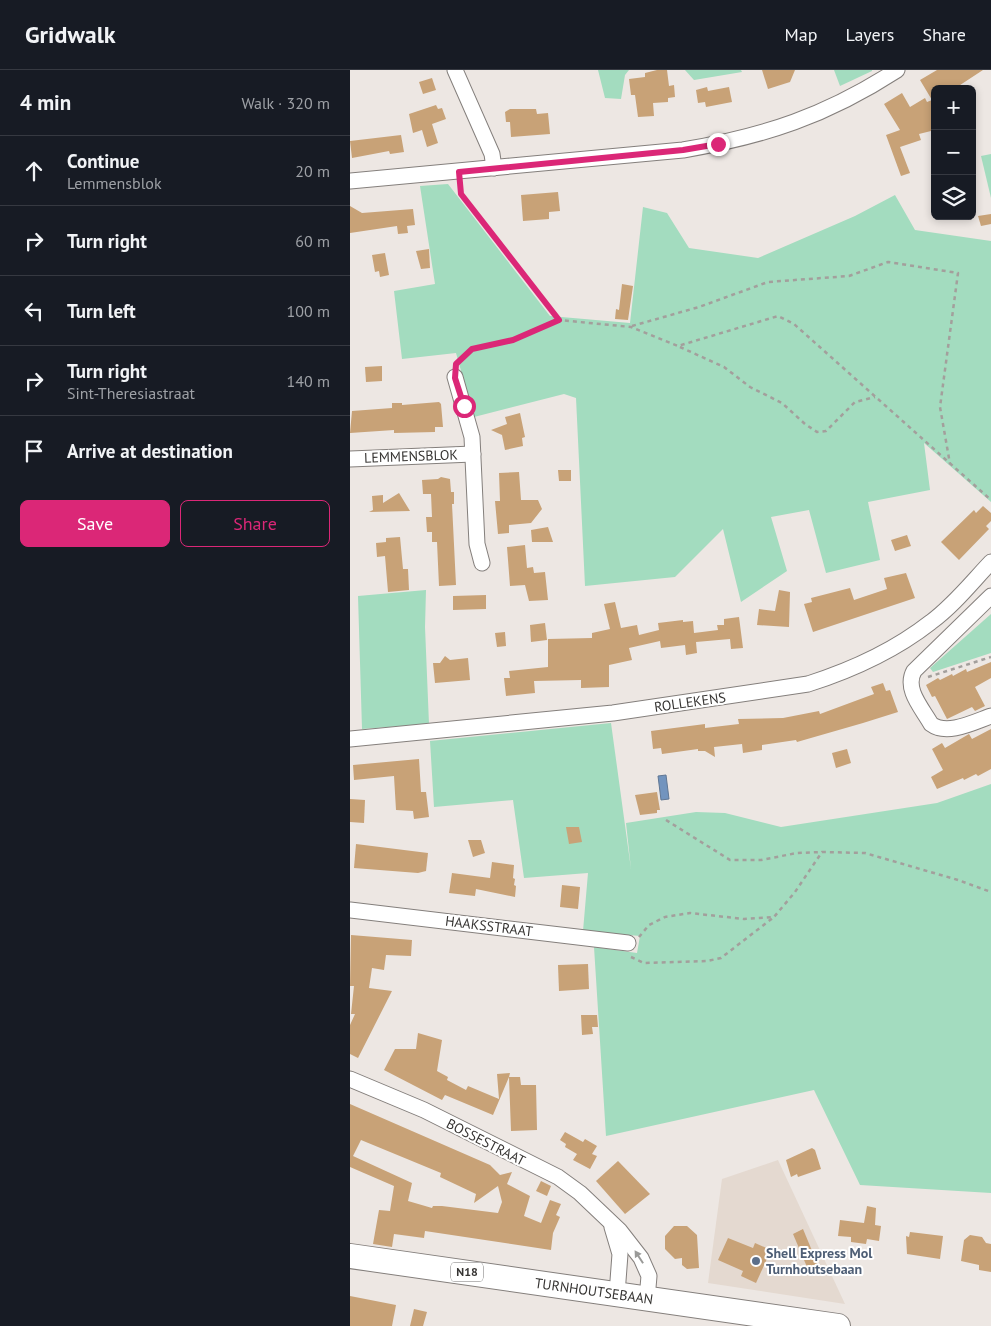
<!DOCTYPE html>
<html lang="en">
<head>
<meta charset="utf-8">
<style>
	:root { --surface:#171b24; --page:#20242c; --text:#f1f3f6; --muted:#9ea1a6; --line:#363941; --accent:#db2777 }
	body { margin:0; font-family:"PT Sans",sans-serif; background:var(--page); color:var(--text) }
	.controls { position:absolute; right:15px; top:15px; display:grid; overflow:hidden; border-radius:8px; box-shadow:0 2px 8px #0003 }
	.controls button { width:45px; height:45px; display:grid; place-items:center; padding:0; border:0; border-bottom:1px solid var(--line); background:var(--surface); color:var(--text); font:25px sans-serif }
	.stop { position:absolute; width:15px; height:15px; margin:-11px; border:4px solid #db2777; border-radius:50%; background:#fff }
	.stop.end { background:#db2777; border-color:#fff; box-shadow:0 1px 5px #0008 }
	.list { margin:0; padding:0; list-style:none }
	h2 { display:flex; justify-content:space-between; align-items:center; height:65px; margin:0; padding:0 20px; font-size:21px }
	h2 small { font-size:16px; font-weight:400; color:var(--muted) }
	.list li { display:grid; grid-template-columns:32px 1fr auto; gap:15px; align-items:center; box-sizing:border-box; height:70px; padding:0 20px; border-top:1px solid var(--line) }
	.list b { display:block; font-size:19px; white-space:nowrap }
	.list p { margin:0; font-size:16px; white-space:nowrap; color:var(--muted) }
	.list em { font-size:16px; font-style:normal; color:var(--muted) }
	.actions { display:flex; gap:10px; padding:15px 20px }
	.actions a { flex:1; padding:11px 0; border:1px solid var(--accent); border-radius:8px; text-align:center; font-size:18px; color:var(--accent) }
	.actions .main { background:var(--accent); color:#fff }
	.icon { flex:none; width:28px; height:28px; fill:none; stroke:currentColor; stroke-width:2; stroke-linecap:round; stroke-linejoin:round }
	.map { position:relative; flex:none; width:641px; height:1256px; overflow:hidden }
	header { display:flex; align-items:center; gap:30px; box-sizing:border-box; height:70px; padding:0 25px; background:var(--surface); border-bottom:1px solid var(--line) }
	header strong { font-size:24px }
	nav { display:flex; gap:28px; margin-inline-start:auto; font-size:18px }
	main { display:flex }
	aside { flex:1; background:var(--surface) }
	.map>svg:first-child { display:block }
	.built { fill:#e4d9d0 }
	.green { fill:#a3dcbf }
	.water { fill:#7294be; stroke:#607794 }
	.building { fill:#c8a277; fill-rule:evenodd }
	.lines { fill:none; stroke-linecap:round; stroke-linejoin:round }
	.minor-casing { stroke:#847f7c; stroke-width:17 }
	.primary-casing { stroke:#847f7c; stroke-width:26 }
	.path { stroke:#a39f9c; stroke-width:2.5; stroke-dasharray:4 4; stroke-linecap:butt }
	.minor { stroke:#fff; stroke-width:15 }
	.primary { stroke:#fff; stroke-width:24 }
	.oneway { fill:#9a9a98 }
	.route { stroke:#db2777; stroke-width:6 }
	.service-dot { fill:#5c6f8a; stroke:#fff; stroke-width:2 }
	.labels { text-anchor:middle; stroke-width:4; stroke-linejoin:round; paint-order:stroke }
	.shield { fill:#fff; stroke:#727170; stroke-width:1 }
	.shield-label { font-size:12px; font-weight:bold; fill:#363432 }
	.street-label { font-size:14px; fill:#363432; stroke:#fff }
	.service-label { font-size:14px; font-weight:bold; fill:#4e5e75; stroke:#fff; text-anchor:start }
</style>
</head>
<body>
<header>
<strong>Gridwalk</strong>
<nav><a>Map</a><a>Layers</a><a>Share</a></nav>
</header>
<main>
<aside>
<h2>4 min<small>Walk · 320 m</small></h2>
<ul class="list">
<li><svg class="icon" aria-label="ahead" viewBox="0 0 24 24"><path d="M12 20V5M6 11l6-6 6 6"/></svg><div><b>Continue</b><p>Lemmensblok</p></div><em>20 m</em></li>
<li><svg class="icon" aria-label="right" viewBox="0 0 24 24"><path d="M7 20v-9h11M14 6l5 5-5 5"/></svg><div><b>Turn right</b></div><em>60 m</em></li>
<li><svg class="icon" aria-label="left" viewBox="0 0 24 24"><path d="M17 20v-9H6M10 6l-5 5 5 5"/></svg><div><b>Turn left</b></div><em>100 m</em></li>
<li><svg class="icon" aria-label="right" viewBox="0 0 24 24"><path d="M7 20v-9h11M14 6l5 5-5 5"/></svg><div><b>Turn right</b><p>Sint-Theresiastraat</p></div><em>140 m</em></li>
<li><svg class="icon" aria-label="arrive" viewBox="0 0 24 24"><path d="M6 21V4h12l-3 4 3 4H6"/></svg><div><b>Arrive at destination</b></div></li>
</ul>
<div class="actions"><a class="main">Save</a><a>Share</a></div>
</aside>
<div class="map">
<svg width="641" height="1256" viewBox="0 0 641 1256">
	<rect width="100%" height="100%" fill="#ede7e3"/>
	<!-- built -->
	<path class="built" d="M428,1090l67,144 -137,-21 14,-104z"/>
	<!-- green -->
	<g class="green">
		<path d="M248,0h31l-4,5 -4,24 -16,-1z"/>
		<path d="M335,0h56l1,2 -48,8z"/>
		<path d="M484,0h38v1l-32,15z"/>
		<path d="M641,84v44l-10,-42z"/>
		<path d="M98,114l102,132 80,7 13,-116 24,6 22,35 69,10 97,-42 40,-21 20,35 76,11v261l-67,-59 6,47 -62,12 12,58 -54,13 -17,-63 -38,7 16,54 -46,31 -18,-73 -48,48 -90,9 -9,-188 -12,-4 -90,23 -18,-64 -54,6 -8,-68 41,-7 -15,-98z"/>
		<path d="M76,520l-1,37 4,97 -67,5 -4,-133z"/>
		<path d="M641,544v39l-58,19 -3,-4z"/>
		<path d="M261,653l20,146 -5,-46 70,-11 29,1 56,14 156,-24 54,-19v409l-131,-8 -46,-95 -208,46 -12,-189 43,6 3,-17 -57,-5 5,-58 -64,5 -11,-78 -79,7 -4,-66z"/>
	</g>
	<!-- water -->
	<path class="water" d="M316,705l3,24 -8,1 -3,-24z"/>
	<!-- building -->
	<g class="building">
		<path d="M307,0h10l2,16 5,-1 1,12 -7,1v4l-15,1 1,13 -16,1 -3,-22h-4l-2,-16 16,-2v-4z"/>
		<path d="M412,0h33l-5,12 -22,7z"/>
		<path d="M587,0h46l-29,19h-19v41l-16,4 2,6 -21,7 10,26 -9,3 -15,-41 14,-5 -16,-26 18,-11 8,14 15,-9 2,4 5,-2 -12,-20z"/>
		<path d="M82,8l4,12 -13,4 -4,-12z"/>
		<path d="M357,17l1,4 21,-4 3,15 -26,5 -1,-5 -7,1 -2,-13z"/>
		<path d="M86,35l2,4 4,-1 4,11 -14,5 6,19 -11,4 -5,-17 -9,3 -4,-19z"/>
		<path d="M160,39h26l1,5 11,-1 2,21 -39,3 -1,-15h-4l-1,-10z"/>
		<path d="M51,65l3,17 -14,2 -1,-3 -37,7 -2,-17z"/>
		<path d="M208,122l2,19 -11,1v7l-26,2 -2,-26z"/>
		<path d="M0,136l12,7 51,-4 2,16 -8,1 1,7 -10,1 -1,-8 -47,7z"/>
		<path d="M641,144v10l-10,2 -3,-10z"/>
		<path d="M79,179l1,19 -9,1 -5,-18z"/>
		<path d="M35,183l4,22 -9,2 -1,-6 -4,1 -3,-17z"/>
		<path d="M272,214l11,2 -5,34 -13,-1 1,-10 3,1z"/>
		<path d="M32,296v15l-16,1 -1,-15z"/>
		<path d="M89,332l2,2 2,23h-8v5l-41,1v-3l-44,3 2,-22 40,-3v-5h10v2z"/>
		<path d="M170,343l5,24 -3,1 1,8 -18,4 -3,-15 -11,-5 16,-6 -2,-7z"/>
		<path d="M208,400h13v11h-12z"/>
		<path d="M169,402l2,28h17l4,9 -11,14 -22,2v8l-11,1 -3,-33h5l-1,-28z"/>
		<path d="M91,407l9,2 1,13h3v12h-2l4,81 -17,1 -2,-44h-5v-10h-5l-1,-15h6l-1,-23h-8l-1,-14 16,-1z"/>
		<path d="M49,423l11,18 -41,1 4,-2 -1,-14 11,-1v8z"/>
		<path d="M633,436l8,7v8l-5,5 3,3 -30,31 -18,-18 33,-32 2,3z"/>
		<path d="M198,457l5,15h-21l-1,-12z"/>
		<path d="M557,465l4,11 -16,5 -4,-11z"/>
		<path d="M50,467l3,32h5l1,21 -21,2 -3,-36 -8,1 -1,-14 10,-1v-4z"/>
		<path d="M175,475l2,23 6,-1 1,6 11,-1 3,28 -19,1 -4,-16 -15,1 -3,-39z"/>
		<path d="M556,503l9,25 -102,34 -9,-28 8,-2 -1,-4 39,-10 4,12 33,-11 -3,-11z"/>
		<path d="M429,520l11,2 -1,35 -32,-2 2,-16 16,2z"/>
		<path d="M136,525v14l-33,1v-14z"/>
		<path d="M265,532l6,26 16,-3 2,10 20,-5 -1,-7 25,-3v2l10,-1 1,12 24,-3 -1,-5h7v-6l15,-2 4,31 -12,1 -1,-10 -34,3 1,11 -11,2 -1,-10 -24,3 -1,-7 -31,7 3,12 -23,5v22l-28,1v-8l-47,1 1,12 -29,3 -2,-18h6l-1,-7 39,-4v-28l44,-1v-5l18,-4 -6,-25z"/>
		<path d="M195,553l2,17 -16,2 -1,-17z"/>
		<path d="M155,562l1,14 -9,1 -2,-14z"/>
		<path d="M95,586l5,4 18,-2 2,22 -35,3 -2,-20h7z"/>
		<path d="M641,592v16l-16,9 10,19 -10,5 -3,-4 -25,12 -12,-23 -3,1 -6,-12 12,-7 2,2 12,-6 1,2 13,-7 1,3z"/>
		<path d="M533,613l3,8 4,-1 8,22 -35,11 -66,19 -1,-2 -34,5v5l-19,3 -1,-9 -28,3 1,10 -10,-6h-7v-2l-36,5 -1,-6 -8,1 -2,-18 54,-7v4l34,-4 -1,-5 45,-1 36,-7 1,3 54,-20 -3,-7z"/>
		<path d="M641,659v40l-13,7 -2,-2 -12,6 -1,-2 -26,11 -6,-12 12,-7 -11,-21 10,-6 3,5 24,-14 3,5z"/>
		<path d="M497,679l4,14 -15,5 -4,-15z"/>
		<path d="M69,689l2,33h5l3,25 -15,2 -1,-8 -17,-1 -2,-34 -40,4 -1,-15z"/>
		<path d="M307,722l3,18h-3v3l-17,2 -5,-20z"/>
		<path d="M0,729l15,1 -1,23 -14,-1z"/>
		<path d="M216,757h13l3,15 -13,2z"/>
		<path d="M118,770h13l4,13 -12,4z"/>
		<path d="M6,774l72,9 -2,18 -8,2 -64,-5z"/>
		<path d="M142,792l22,3 -1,13 2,1 -1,6 2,1 -1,11 -39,-8 -1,7 -26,-3 3,-20 38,5z"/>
		<path d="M212,815l18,2 -2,22 -18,-2z"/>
		<path d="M1,865l61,5 -1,16 -25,-1 -2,15 -12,-2 -3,20 23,3 -34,67 -8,-4v-29l5,-11h-4l3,-28h-4z"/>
		<path d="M238,894l1,25 -30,2 -1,-26z"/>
		<path d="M231,945h16l1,12h-6l1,7 -11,1z"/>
		<path d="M68,963l24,7 -5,31 11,6 -1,3 19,10 2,-4 31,13 -2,-25 13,-1 -1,4h11l1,8h15l1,45 -26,1 -2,-54 -16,38 -48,-20 -3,5 -58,-30 11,-21h21z"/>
		<path d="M0,1034l140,61 10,10 12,-3 -5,12 23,12 -6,20 17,7 9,-23 11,4 -5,11 4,2 -7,16 -2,17 -126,-19 -1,7 -30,-4 -2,13 -19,-3 6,-34 11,1 4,-25 -44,-19zM11,1070l80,33 -1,4 36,17 -2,9 24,-17 4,16 -4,11 -56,-7h-9l-1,2 -24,-7 4,-18 -59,-27z"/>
		<path d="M215,1062l18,10 2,-3 12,7 -5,8 5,2 -7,13 -17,-9 4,-6 -12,-7 1,-3 -6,-4z"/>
		<path d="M462,1078l3,2 6,19 -23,8 -1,-3 -6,3 -5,-17z"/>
		<path d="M268,1091l32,33 -25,20 -29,-33z"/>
		<path d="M191,1111l10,5 -4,10 -11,-5z"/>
		<path d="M517,1136l9,2 -1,17 6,1 -2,15 -12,-2 -1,5 -15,-2v-5l-13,-1 2,-16 24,3z"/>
		<path d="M324,1156h13l10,9 2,33 -12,1 -5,-4v-7l-7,1 -10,-10v-13z"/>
		<path d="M453,1159l17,41 -10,4 -17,-40z"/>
		<path d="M560,1162l33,4 -3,23 -33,-5 -1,-18 3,1z"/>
		<path d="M620,1165l12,2 4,6 5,1v28l-12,-2v-5l-18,-4 3,-21z"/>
		<path d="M378,1168l25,10 2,-5 16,7 -15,33 -15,-7 2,-5 -25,-11z"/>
		<path d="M0,1226l46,9 -4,21h-42z"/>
		<path d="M64,1239l13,3 -4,14h-13z"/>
	</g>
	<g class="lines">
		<!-- minor casing -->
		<g class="minor-casing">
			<g id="minor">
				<path d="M105,0l37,84 2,14"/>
				<path d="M0,111l333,-31c82,-14 143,-34 214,-80"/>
				<path d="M105,307l17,60 5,107 5,19"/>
				<path d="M0,389l123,-5"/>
				<path d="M641,526l-77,75c-10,18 8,37 17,53 16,12 43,-2 60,-8"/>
				<path d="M0,669l263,-26 195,-29c44,-14 86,-33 123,-62 23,-17 41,-40 60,-60"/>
				<path d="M0,840l278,33"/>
				<path d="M0,1009l74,31 134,67 22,16 40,38 21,27 8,18 -2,23"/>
				<path d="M262,1157l8,27 -3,40"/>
			</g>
		</g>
		<!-- primary casing -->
		<g class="primary-casing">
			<path id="primary" d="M0,1186l488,70"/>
		</g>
		<!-- path -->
		<g class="path">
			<path d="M110,113l1,11 98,126"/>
			<path d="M282,256l67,-19 69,-25 81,-6 39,-14 70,11 -18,134 10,57"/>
			<path d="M330,277l44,20 26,20 32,16 23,21 12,8 9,-1 29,-29 20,-5"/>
			<path d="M106,294l16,-15 41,-9 46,-20 72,7 47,19 100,-30 16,8 197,176"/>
			<path d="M578,607l63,-20"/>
			<path d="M316,750l64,40h31l36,-7 25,-1"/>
			<path d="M289,867l10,-12 16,-8 25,-4 54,6 30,-2 21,-25 27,-40 43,1 93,27 33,12"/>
			<path d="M281,887l13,6 63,-2 14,-3 53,-41"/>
		</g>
		<!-- minor -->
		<use href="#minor" class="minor"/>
		<!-- primary -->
		<use href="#primary" class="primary"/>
	</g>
	<!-- one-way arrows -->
	<defs><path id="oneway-solid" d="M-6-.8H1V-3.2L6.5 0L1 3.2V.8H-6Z" transform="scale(1.25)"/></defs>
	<use class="oneway" href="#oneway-solid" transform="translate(289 1187) rotate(-123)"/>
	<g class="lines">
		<!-- route -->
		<path class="route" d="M114,336l-9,-28 1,-14 16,-15 41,-9 46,-20 -98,-126 -2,-22 224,-22 35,-6"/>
	</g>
	<!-- markers -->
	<circle class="service-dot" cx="406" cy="1191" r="5"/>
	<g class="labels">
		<!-- shield labels -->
		<rect class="shield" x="101" y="1192.5" width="32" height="19" rx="4"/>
		<g class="shield-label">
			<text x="117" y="1206">N18</text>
		</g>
		<!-- street labels -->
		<g class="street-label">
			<text transform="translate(61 386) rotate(-2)" y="5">LEMMENSBLOK</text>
			<text transform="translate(340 632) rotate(-8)" y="5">ROLLEKENS</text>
			<text transform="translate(139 856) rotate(7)" y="5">HAAKSSTRAAT</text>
			<text transform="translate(136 1072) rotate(27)" y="5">BOSSESTRAAT</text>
			<text transform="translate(244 1221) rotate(8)" y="5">TURNHOUTSEBAAN</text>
		</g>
		<!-- service labels -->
		<g class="service-label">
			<text x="416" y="1188">Shell Express Mol<tspan x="416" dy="16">Turnhoutsebaan</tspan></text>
		</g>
	</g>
</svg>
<div class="controls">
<button>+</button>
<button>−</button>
<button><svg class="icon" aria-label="layers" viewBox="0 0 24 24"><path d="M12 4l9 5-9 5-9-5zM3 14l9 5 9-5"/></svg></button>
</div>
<div class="stop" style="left:114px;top:336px"></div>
<div class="stop end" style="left:368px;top:74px"></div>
</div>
</main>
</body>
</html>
